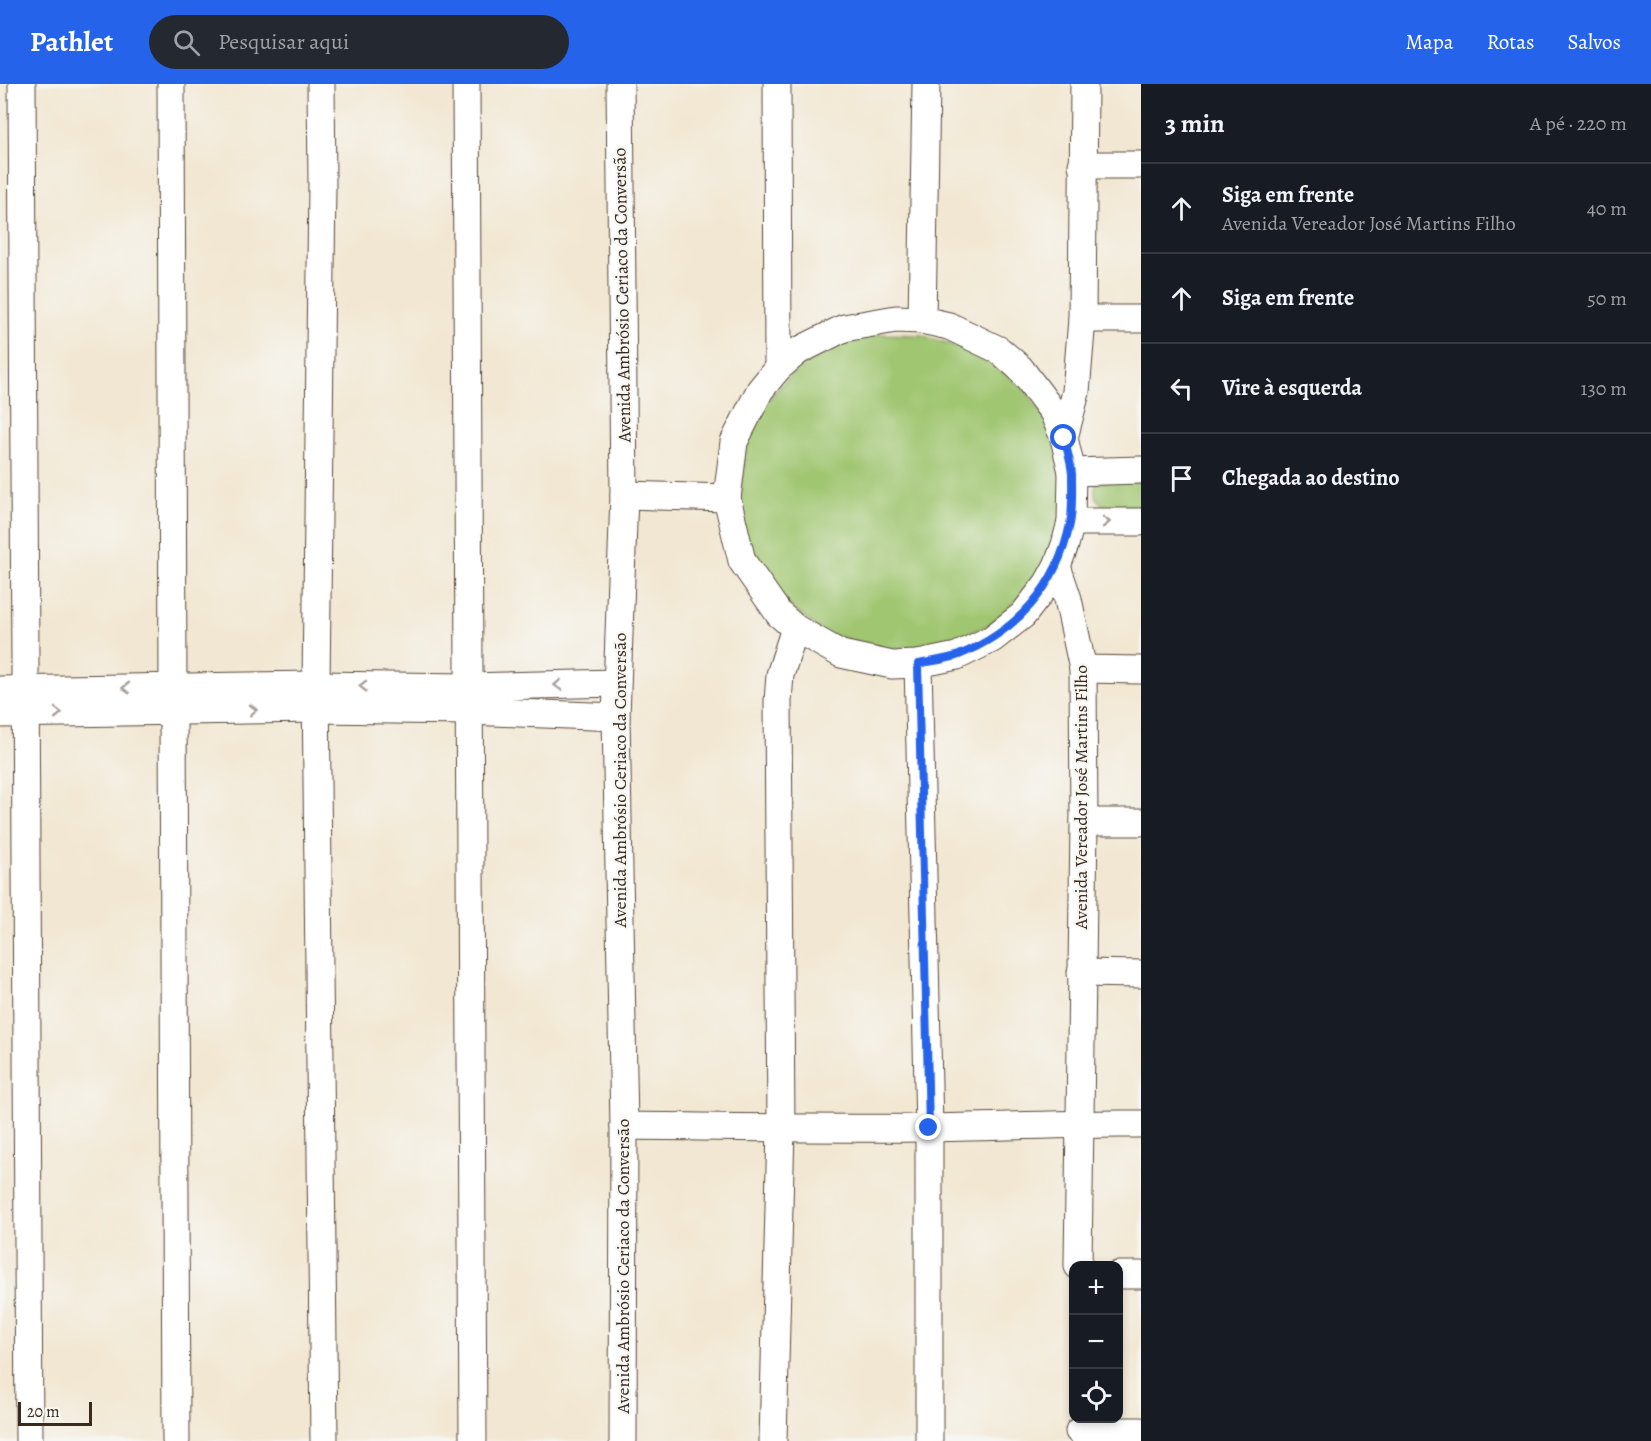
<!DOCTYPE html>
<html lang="pt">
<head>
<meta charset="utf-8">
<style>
	:root { --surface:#171b24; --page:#242831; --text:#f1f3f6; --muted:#9ea1a6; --line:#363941; --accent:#2563eb }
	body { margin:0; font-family:Alegreya,serif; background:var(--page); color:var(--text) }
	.controls { position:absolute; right:18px; bottom:18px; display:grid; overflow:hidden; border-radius:12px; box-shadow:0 3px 9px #0003 }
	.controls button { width:54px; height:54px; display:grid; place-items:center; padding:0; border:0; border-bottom:2px solid var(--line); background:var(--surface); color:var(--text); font:30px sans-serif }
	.scale { position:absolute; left:18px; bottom:15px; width:74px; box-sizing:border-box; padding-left:6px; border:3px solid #3b2a1e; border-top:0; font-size:16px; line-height:21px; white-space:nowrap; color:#3b2a1e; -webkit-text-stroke:4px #f6f6f2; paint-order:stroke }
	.stop { position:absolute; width:18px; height:18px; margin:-14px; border:4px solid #2563eb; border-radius:50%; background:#fff }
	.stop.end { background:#2563eb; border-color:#fff; box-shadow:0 2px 6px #0008 }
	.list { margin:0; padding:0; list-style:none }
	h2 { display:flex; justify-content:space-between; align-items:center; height:78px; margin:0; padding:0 24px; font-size:26px }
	h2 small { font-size:20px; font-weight:400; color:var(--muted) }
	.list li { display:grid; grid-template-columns:39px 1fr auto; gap:18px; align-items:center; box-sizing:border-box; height:90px; padding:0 24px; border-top:2px solid var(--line) }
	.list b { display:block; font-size:22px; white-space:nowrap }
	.list p { margin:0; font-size:20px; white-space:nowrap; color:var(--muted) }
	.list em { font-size:20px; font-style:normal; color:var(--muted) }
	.icon { flex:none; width:33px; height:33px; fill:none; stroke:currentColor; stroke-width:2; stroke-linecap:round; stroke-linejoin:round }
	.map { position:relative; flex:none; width:1141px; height:1357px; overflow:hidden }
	header { display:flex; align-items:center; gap:36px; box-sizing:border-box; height:84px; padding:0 30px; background:var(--accent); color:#fff }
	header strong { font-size:28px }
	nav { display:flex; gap:33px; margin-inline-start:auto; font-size:21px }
	.search { width:420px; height:54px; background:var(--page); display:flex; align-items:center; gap:15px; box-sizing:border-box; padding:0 21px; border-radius:33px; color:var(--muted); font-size:22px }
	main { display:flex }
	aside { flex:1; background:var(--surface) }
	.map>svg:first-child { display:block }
	.green { fill:#a0c671; stroke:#6e7848; stroke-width:1.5 }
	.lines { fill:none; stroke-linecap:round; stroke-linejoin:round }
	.minor-casing { stroke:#564639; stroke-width:29 }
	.minor { stroke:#fff; stroke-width:27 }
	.oneway { stroke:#a79f9a }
	.route { stroke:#2563eb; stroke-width:8 }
	.labels { text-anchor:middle; stroke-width:4.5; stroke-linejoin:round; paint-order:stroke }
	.street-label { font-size:18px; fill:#3b2a1e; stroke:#f6f6f2 }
</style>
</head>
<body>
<header>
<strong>Pathlet</strong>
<div class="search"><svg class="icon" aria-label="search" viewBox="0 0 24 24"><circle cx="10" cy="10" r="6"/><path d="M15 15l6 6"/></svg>Pesquisar aqui</div>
<nav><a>Mapa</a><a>Rotas</a><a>Salvos</a></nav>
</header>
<main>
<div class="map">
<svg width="1141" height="1357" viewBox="0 0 1141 1357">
	<rect width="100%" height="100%" fill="#f6f6f2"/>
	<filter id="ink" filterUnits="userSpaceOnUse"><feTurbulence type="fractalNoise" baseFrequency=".0167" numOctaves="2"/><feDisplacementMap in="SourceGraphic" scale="12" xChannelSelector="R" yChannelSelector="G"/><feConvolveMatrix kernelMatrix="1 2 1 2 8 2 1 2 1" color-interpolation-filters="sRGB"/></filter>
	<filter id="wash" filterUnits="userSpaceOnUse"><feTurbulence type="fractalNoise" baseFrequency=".008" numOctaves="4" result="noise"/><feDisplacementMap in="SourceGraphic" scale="24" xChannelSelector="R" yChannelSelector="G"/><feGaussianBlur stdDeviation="1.35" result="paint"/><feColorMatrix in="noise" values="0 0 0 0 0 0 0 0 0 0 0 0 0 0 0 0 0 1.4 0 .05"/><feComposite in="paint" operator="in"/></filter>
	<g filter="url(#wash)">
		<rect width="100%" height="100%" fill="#f2e7d2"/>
		<!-- green -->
		<g class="green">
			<path d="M877,250l44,1 57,18 47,36 34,49 8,53 -10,52 -28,46 -40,36 -50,20 -53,4 -61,-15 -38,-30 -29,-39 -21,-43 10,-85 21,-37 29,-32 38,-23z"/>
			<path d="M1141,391v31h-37c-8,-6 -11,-12 -8,-23z"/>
		</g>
	</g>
	<g filter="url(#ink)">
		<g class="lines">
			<!-- minor casing -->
			<g class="minor-casing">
				<g id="minor">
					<path d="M22,0l7,1357"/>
					<path d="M171,0l2,603"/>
					<path d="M321,0l1,99 -6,502 8,756"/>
					<path d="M466,0l7,1357"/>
					<path d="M620,0l4,411 -8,222 8,409 -1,315"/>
					<path d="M777,0l1,284"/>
					<path d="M1082,81h59"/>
					<path d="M1082,235h59"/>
					<path d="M922,236l4,-236"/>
					<path d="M1064,354l-11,-26 -33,-44 -21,-18 -50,-24 -27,-6 -26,-1 -52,9 -46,23 -20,17 -18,22 -26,52 -7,56 15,63 37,53 16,14 46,26 51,11 26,-1 39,-8 35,-17 31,-24 24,-31 10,-18 8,-21 6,-23 1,-50 -8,-34 12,-46 6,-73 2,-235"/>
					<path d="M1072,388l69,-2"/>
					<path d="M624,411l103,3"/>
					<path d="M1071,438h70"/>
					<path d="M1057,482l11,33 15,70 1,153 -6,444"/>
					<path d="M918,580l11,464v313"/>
					<path d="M1083,585l58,1"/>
					<path d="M0,606l316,-5 152,2 148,-4"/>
					<path d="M173,627l3,730"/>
					<path d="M0,630l317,-5 151,2 148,6"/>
					<path d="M1084,738h57"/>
					<path d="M1081,889l60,1"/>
					<path d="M624,1042c101,1 202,3 302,2 72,-1 143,-5 215,-4"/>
					<path d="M1118,1191h23"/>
					<path d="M1079,1347h62"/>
					<path d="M773,1357l8,-312 -3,-428 2,-26 15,-47"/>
				</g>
			</g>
			<!-- minor -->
			<use href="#minor" class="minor"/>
		</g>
		<!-- one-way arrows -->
		<defs><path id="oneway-chevron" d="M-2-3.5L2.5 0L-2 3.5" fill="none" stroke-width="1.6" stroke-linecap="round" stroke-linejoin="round" transform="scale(1.5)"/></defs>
		<g class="oneway">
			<use href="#oneway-chevron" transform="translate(1106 438)"/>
			<use href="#oneway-chevron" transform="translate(558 601) rotate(178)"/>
			<use href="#oneway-chevron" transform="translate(363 602) rotate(-179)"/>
			<use href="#oneway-chevron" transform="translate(126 604) rotate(179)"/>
			<use href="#oneway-chevron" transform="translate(253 626) rotate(-1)"/>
			<use href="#oneway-chevron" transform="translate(58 629) rotate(-1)"/>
		</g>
	</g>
	<g class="lines" filter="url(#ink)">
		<!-- route -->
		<path class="route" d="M929,1044l-11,-464c13,-3 28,-4 41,-9 58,-24 98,-68 111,-131 3,-15 2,-34 2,-50 -1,-12 -5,-24 -8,-36"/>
	</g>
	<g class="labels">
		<!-- street labels -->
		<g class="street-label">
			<text transform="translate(622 211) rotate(-91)" y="6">Avenida Ambrósio Ceriaco da Conversão</text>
			<text transform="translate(620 696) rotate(-90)" y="6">Avenida Ambrósio Ceriaco da Conversão</text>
			<text transform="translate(1081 713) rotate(-90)" y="6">Avenida Vereador José Martins Filho</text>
			<text transform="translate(623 1182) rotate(-90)" y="6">Avenida Ambrósio Ceriaco da Conversão</text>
		</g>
	</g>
</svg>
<div class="controls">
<button>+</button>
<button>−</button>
<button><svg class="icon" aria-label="locate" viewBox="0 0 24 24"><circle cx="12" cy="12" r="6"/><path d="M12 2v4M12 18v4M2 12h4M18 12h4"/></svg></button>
</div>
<div class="scale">20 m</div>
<div class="stop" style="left:1064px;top:354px"></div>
<div class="stop end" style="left:929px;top:1044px"></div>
</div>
<aside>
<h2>3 min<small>A pé · 220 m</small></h2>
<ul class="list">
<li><svg class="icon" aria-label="ahead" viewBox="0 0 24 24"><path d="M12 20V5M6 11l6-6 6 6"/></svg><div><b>Siga em frente</b><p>Avenida Vereador José Martins Filho</p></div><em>40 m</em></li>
<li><svg class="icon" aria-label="ahead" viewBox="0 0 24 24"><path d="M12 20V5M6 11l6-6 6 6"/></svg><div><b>Siga em frente</b></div><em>50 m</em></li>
<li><svg class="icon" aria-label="left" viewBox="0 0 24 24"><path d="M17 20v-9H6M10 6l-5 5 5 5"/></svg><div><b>Vire à esquerda</b></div><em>130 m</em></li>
<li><svg class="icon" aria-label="arrive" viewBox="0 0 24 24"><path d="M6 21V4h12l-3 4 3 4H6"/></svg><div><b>Chegada ao destino</b></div></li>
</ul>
</aside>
</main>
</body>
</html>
